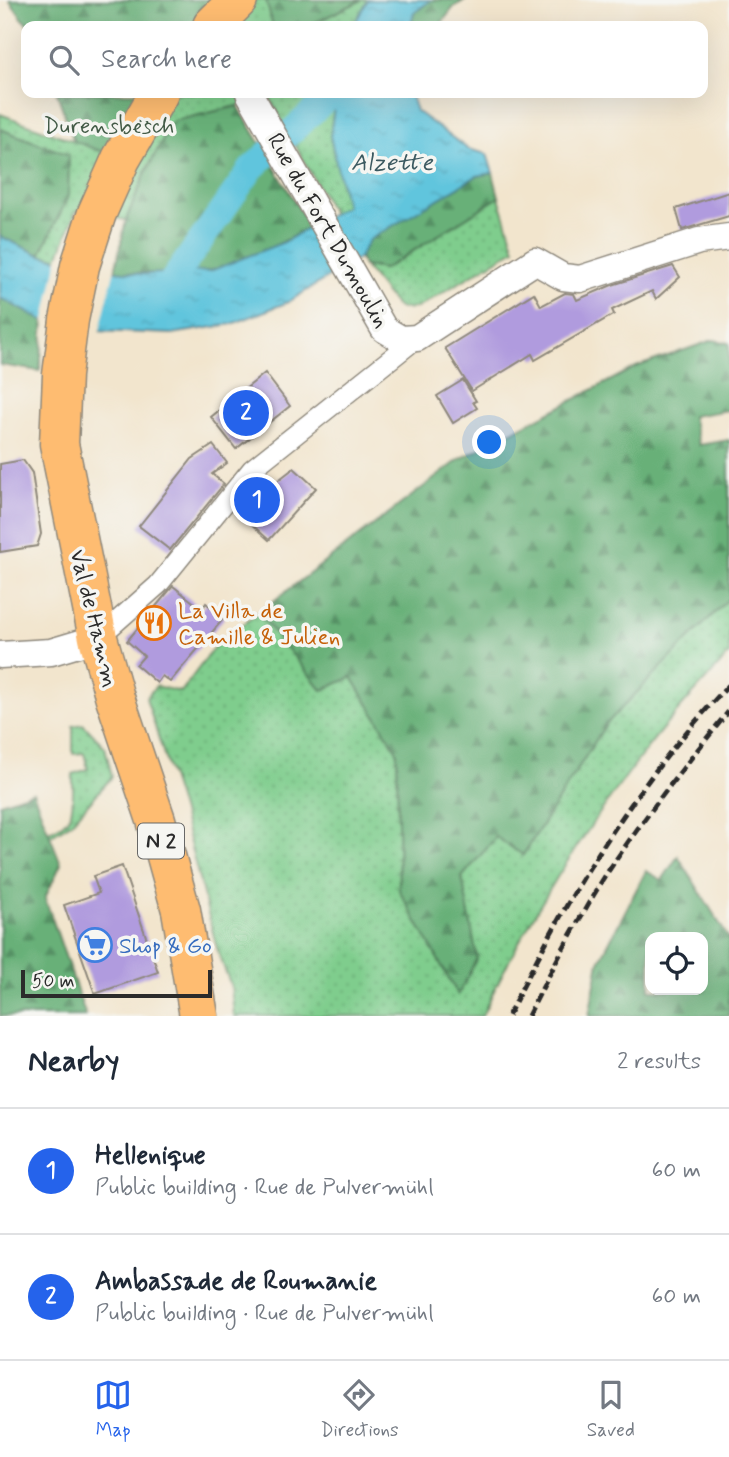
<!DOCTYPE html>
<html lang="en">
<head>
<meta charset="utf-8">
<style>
	:root { --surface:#fff; --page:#f2f2f3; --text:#1f2937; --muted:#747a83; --line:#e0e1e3; --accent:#2563eb }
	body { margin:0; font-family:Mynerve,sans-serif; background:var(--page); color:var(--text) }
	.controls { position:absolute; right:21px; bottom:21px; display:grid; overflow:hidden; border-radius:14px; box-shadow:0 7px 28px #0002 }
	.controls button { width:63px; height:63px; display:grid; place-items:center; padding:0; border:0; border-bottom:2px solid var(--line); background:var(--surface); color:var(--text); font:35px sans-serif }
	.scale { position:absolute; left:21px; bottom:18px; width:191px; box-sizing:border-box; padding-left:7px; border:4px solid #2b2b2b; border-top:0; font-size:19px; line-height:24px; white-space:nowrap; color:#2b2b2b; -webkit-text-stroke:5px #f6f6f2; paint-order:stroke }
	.you { position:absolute; left:490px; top:443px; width:24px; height:24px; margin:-18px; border:5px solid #fff; border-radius:50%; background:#1a73e8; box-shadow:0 0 0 10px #1a73e833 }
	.badge { display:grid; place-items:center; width:46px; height:46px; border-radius:50%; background:var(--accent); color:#fff; font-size:23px; font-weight:700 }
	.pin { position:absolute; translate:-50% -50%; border:4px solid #fff; box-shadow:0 2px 7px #0006 }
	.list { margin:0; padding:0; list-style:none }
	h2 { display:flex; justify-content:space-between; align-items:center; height:91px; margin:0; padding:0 28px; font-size:30px }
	h2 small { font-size:23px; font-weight:400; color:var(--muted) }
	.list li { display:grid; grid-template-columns:46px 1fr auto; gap:21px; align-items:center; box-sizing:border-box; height:126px; padding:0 28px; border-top:2px solid var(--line) }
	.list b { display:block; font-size:26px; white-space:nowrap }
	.list p { margin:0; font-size:23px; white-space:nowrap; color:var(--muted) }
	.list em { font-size:23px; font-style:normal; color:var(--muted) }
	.icon { flex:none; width:38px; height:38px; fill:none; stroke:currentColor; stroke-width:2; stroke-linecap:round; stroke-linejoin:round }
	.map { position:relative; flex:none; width:729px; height:1016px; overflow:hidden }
	.search { position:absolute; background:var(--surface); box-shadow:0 7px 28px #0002; left:21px; right:21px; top:21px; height:77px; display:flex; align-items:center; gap:18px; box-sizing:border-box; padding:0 24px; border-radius:14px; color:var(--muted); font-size:26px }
	.sheet { height:343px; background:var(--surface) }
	nav { display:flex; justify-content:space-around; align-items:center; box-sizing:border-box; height:98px; border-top:2px solid var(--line); background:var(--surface); font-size:19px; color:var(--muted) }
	nav a { display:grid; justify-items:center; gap:4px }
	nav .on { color:var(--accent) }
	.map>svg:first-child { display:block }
	.grass { fill:url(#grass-dots); stroke:#557c5c; stroke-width:2 }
	.forest { fill:url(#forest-firs); stroke:#496e52; stroke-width:2; fill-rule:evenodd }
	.water { fill:url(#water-ripples); stroke:#467884; stroke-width:2 }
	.pier { fill:#f2e5cd }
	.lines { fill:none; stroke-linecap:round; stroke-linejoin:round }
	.canal { stroke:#60c5dd; stroke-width:26 }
	.building { fill:#b09bde }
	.pedestrian-casing { stroke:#8e887c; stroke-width:22 }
	.minor-casing { stroke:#8e887c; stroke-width:29 }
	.primary-casing { stroke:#8e887c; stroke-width:41 }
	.pedestrian { stroke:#fff; stroke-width:19 }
	.minor { stroke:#fff; stroke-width:26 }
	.primary { stroke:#febc71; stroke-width:38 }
	.rail { stroke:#2b2b2b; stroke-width:5; stroke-dasharray:10 5; stroke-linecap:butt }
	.labels { text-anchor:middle; stroke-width:7; stroke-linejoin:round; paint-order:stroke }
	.shield { fill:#f6f6f2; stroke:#686867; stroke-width:2 }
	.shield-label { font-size:21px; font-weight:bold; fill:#2b2b2b }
	.park-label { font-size:23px; fill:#445c48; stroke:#f6f6f2 }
	.street-label { font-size:23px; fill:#2b2b2b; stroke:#f6f6f2 }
	.food-label { font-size:23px; fill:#c56008; stroke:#f6f6f2; text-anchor:start }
	.shop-label { font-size:23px; fill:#366cbe; stroke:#f6f6f2; text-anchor:start }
	.water-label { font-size:24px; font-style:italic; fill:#3b5960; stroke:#f6f6f2 }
</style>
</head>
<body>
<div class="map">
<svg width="729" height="1016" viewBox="0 0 729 1016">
	<defs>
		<pattern id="grass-dots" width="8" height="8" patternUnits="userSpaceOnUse" patternTransform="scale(1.75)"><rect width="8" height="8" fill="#7fcd8d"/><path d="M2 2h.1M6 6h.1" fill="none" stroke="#6eb07a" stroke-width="1.8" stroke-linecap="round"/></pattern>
		<pattern id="forest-firs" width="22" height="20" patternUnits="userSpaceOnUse" patternTransform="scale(1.75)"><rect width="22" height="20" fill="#67b078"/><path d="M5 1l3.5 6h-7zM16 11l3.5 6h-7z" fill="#558f63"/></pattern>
		<pattern id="water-ripples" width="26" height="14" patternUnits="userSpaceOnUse" patternTransform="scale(1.75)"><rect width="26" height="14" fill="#60c5dd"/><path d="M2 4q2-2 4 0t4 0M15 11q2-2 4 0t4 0" fill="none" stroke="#54a9be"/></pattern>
	</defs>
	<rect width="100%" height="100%" fill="#f6f6f2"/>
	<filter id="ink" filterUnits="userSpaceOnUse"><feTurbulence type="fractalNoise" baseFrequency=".0143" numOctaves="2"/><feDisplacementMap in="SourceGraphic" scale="14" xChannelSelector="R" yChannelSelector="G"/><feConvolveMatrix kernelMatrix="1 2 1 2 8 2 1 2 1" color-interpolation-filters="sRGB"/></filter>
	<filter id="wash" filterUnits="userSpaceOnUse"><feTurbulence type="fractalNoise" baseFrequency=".00686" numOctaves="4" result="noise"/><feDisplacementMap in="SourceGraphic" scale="28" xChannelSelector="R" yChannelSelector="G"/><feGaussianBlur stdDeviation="1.57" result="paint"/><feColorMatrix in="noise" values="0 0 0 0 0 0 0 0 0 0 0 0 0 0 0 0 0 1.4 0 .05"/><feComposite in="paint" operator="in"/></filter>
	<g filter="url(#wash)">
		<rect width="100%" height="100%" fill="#f2e5cd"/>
		<!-- grass -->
		<g class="grass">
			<path d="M238,0h28l7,26h-61z"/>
			<path d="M362,0h6l-15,26h-45z"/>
			<path d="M159,93h101l-22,13 -65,15 -26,48 -21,51 -50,-9 -18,47 -18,-3 28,-58 1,-42 -69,-26v-15l121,44z"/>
			<path d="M267,93h69l-6,43 17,70 -14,8z"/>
			<path d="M499,197l16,52 -98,59 -16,1 -5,-3 -32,-40 21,3z"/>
			<path d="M729,598v56c-27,31 -57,61 -81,93 -65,85 -122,172 -166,269h-248l-3,-30 -13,-34 -37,-143 -35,-111 10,-12 25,6 34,-46 43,-33 64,77 30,-13 45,74 2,139 59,105 19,-37 -15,-81 34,-41 27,19 83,-131z"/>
			<path d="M83,724l22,23 7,30 -41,46 -21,13 -2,-5c31,-10 24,-29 25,-57l15,-5 -4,-16 -11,1v-28z"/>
		</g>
		<!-- forest -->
		<g class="forest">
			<path d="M9,0h229l-26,26h-184z"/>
			<path d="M266,0h96l-54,26h-35z"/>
			<path d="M431,0h34l-11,7 -15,19h-29l4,-13z"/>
			<path d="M57,93h102l-38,66 -47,-18z"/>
			<path d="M238,106l72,121c-28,16 -67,35 -98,43 -25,6 -72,4 -97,1l11,-51 21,-50 26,-49z"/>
			<path d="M0,129l69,26 -1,42 -28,58 -40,-19z"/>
			<path d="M493,173l6,24 -115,72 -20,-3 -5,-8 9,-18 109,-64z"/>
			<path d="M0,298l44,23 -4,50 -40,-6z"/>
			<path d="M713,340l16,3v67l-37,6 7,29 30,-5v158l-123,126 -83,131 -27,-18 -34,40 15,81 -19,37 -59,-105 -2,-139 -45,-74 -30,13 -64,-77 202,-154 176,-92z"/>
			<path d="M33,792l28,72 -16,34 41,118h-86v-213z"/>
			<path d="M678,856l51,83v77h-140l10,-54 47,-91 16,9zM650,937h53v53h-53z"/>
		</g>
		<!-- water -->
		<g class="water">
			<path d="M368,0h63l-17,13 -4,13h-57z"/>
			<path d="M336,93h74l6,18 52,38 19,5 6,19 -16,3 -108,64 -10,18 -71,44 -56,22 -60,10 -76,-3 -52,-10 -44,-23v-62l40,19 75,16 27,3 68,-3 74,-29 62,-36 -16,-70z"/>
		</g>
		<!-- pier -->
		<path class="pier" d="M59,254l56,14 -16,66 -55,-10z"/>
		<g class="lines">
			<!-- canal -->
			<path class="canal" d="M158,301l94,-133 81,-75"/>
		</g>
		<g id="blocks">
			<!-- building -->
			<g class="building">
				<path d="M729,192v24l-47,14 -6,-21z"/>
				<path d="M673,266l7,11 -24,22 -4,-8 -40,19 2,4 -79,46 -3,-6 -60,37 -27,-43 89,-55 7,13 24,-13 9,1 3,6 35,-15z"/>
				<path d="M265,373l25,33 -54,43 -25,-32z"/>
				<path d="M463,380l13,21 -3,1 4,6 -24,15 -16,-27z"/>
				<path d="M213,445l14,18 -15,11 12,10 -54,66 -31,-24 53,-67z"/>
				<path d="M23,460l9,13 9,61 -4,12 -37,6v-88z"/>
				<path d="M294,468l22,20 -47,52 -29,-26 29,-32 3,3z"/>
				<path d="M173,586l29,23 4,-6 18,15 -54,64 -8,-6 -5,7 -21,-18 8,-9 -17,-15z"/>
				<path d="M122,866l36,106 -63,22 -31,-89 35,-12 -6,-17z"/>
			</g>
		</g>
	</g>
	<g filter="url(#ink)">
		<use href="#blocks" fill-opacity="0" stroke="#8e887c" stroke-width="2"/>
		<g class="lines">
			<!-- pedestrian casing -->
			<g class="pedestrian-casing">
				<path id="pedestrian" d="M98,638l60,-53 94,-116 165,-131"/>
			</g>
			<!-- minor casing -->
			<g class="minor-casing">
				<g id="minor">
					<path d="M249,93l135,236 17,10 16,-1 118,-77 28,16 17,2 119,-38 30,-4"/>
					<path d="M0,655l51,-3 47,-14"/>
				</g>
			</g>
			<!-- primary casing -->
			<g class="primary-casing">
				<g id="primary">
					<path d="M212,26l26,-26"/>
					<path d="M159,93l-38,66 -24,54 -17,53 -11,54 -7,55 -3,69 39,194 17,60 41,122 25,90 18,106"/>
				</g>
			</g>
			<!-- pedestrian -->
			<use href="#pedestrian" class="pedestrian"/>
			<!-- minor -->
			<use href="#minor" class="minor"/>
			<!-- primary -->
			<use href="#primary" class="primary"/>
			<!-- rail -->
			<g class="rail">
				<path d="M508,1016c58,-118 129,-236 221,-331"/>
				<path d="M528,1016c25,-49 51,-99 81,-146 37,-55 78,-108 120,-159"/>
			</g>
		</g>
	</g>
	<!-- icons -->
	<defs>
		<g id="restaurant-ring" transform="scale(1.75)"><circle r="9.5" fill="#f6f6f2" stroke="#e8710a" stroke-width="1.5"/><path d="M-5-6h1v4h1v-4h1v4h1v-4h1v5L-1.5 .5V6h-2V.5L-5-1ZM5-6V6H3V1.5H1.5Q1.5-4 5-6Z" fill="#e8710a"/></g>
		<g id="supermarket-ring" transform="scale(1.75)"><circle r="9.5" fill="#f6f6f2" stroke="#3f7fe0" stroke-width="1.5"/><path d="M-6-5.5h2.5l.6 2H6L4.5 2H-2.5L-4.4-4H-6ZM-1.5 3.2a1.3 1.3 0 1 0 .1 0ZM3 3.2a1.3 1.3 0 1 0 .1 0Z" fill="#3f7fe0"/></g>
	</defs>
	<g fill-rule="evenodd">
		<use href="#restaurant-ring" x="154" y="623"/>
		<use href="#supermarket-ring" x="95" y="945"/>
	</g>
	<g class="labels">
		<!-- shield labels -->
		<rect class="shield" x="138" y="823.5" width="46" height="35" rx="5"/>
		<g class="shield-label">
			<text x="161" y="848">N 2</text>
		</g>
		<!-- park labels -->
		<g class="park-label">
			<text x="109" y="133">Durensbësch</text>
		</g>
		<!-- street labels -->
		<g class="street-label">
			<text transform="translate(329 230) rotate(60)" y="8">Rue du Fort Dumoulin</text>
			<text transform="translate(95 618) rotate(76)" y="8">Val de Hamm</text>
		</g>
		<!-- food labels -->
		<g class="food-label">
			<text x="178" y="618">La Villa de<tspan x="178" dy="26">Camille &amp; Julien</tspan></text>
		</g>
		<!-- shop labels -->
		<g class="shop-label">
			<text x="119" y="953">Shop &amp; Go</text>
		</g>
		<!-- water labels -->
		<g class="water-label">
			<text x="392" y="170">Alzette</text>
		</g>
	</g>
</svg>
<div class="controls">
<button><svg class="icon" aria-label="locate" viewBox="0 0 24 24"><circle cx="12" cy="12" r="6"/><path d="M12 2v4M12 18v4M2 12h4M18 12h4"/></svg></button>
</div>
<div class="scale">50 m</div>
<div class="you"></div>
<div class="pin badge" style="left:257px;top:500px">1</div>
<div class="pin badge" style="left:246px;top:413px">2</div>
<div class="search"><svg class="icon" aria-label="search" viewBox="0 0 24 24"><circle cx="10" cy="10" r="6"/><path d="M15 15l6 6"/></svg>Search here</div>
</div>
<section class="sheet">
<h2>Nearby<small>2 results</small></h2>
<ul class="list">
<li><span class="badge">1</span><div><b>Hellenique</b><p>Public building · Rue de Pulvermühl</p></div><em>60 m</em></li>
<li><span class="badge">2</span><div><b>Ambassade de Roumanie</b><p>Public building · Rue de Pulvermühl</p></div><em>60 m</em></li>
</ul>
</section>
<nav>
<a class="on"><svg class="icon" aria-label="map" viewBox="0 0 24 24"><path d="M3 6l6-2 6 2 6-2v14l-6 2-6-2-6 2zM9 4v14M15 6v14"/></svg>Map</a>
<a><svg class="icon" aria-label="directions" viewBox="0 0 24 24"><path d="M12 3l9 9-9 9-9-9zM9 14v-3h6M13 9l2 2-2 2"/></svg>Directions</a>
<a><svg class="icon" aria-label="saved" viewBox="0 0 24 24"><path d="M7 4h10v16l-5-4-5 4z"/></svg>Saved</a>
</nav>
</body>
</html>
